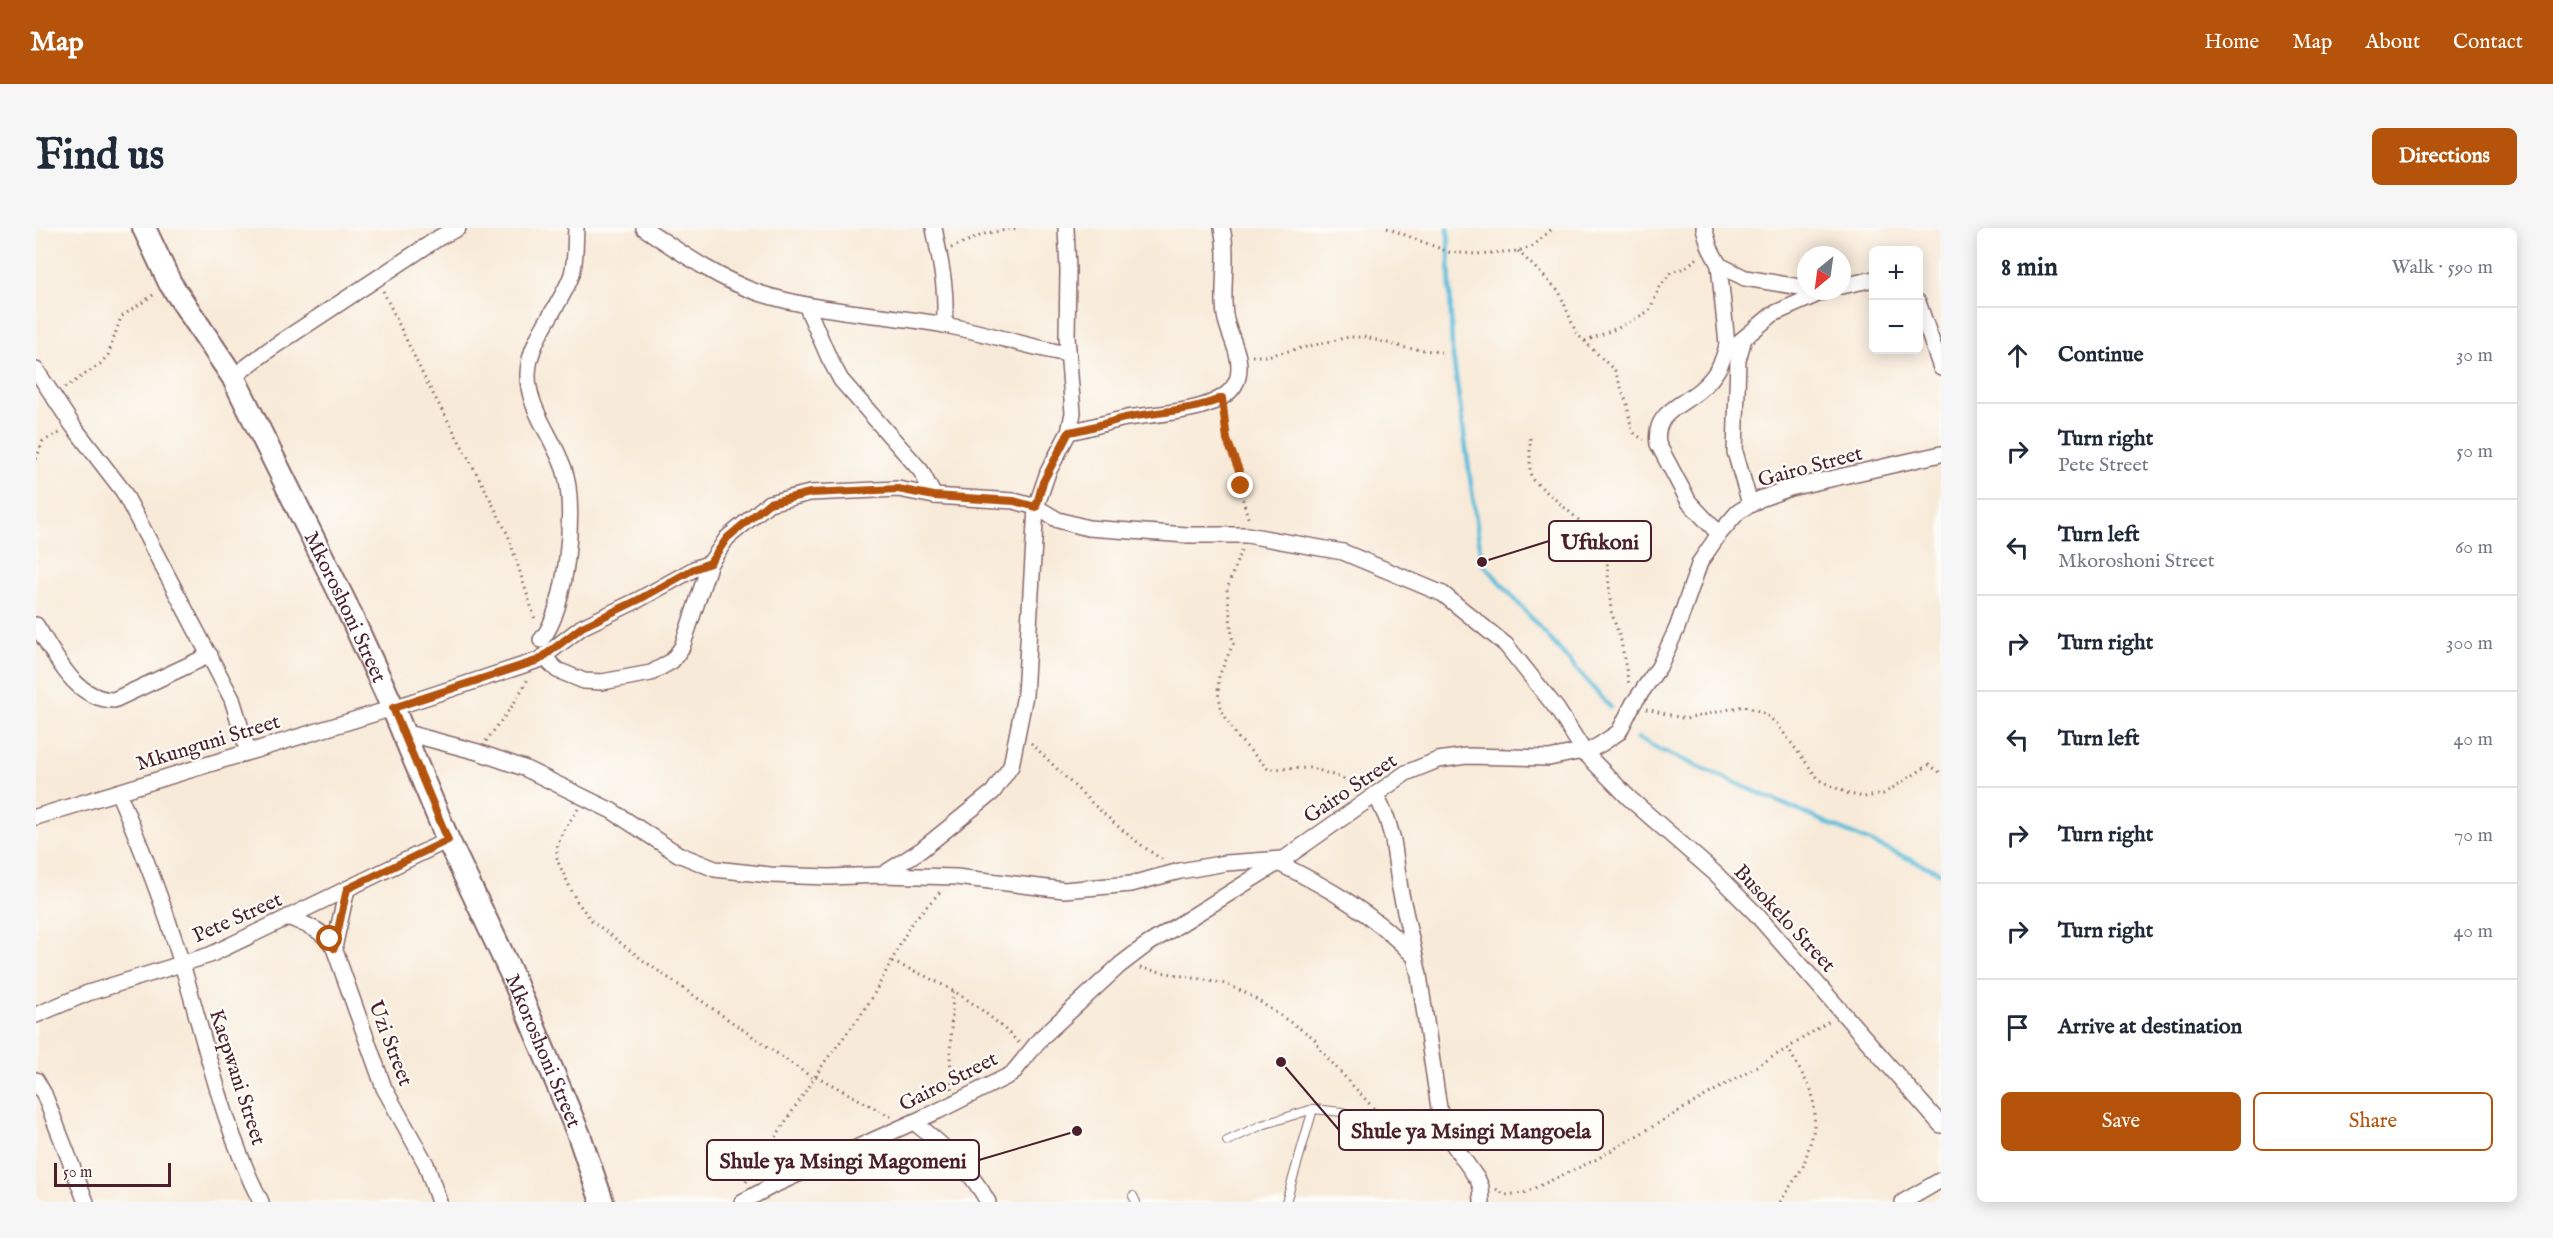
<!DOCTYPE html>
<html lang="en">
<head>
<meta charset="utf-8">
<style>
	:root { --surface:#fff; --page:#f6f6f7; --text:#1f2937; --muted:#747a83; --line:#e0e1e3; --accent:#b45309 }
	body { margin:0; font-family:"IM FELL English",serif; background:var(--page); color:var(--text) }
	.controls { position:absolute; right:18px; top:18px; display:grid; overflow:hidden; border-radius:9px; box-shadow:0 3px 15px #0003 }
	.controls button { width:54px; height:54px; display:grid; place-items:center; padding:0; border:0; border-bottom:2px solid var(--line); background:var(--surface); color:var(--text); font:30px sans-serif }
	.compass { position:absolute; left:1761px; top:18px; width:54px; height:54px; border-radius:50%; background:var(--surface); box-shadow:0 3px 15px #0003; rotate:209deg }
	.scale { position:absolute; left:18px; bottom:15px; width:117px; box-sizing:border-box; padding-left:6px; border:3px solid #4a1f2b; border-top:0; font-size:16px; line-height:21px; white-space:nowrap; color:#4a1f2b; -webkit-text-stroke:4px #fdfcf7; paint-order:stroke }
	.stop { position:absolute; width:18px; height:18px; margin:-14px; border:4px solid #b45309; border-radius:50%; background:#fff }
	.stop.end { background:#b45309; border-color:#fff; box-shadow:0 2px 6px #0008 }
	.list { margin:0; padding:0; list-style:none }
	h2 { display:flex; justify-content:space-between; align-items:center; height:78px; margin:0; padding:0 24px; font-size:26px }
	h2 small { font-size:20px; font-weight:400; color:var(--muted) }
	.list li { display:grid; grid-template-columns:39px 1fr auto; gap:18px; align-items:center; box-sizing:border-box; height:96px; padding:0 24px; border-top:2px solid var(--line) }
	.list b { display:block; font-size:22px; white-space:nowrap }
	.list p { margin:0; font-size:20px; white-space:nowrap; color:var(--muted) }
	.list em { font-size:20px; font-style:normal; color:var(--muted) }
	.actions { display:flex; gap:12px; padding:18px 24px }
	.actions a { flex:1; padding:14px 0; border:2px solid var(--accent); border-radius:9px; text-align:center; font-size:21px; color:var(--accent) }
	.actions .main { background:var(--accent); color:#fff }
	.icon { flex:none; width:33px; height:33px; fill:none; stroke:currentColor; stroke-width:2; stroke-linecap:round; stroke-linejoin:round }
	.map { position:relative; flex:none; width:1905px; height:974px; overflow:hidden; border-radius:9px }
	header { display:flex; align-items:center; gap:36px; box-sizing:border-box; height:84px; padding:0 30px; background:var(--accent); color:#fff }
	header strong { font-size:28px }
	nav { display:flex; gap:33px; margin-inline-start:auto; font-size:21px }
	.intro { display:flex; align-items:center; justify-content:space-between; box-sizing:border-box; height:144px; padding:0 36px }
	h1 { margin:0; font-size:42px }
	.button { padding:15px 27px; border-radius:9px; background:var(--accent); color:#fff; font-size:21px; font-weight:700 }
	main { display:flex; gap:36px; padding:0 36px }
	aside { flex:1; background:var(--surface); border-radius:9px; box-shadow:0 3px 15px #0003 }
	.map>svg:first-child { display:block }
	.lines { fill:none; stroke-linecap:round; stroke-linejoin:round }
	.stream { stroke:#5ebddc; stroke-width:4.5 }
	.lane-casing { stroke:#876668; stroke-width:10 }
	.street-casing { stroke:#876668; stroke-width:18 }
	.secondary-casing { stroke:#876668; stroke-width:26 }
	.path { stroke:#876668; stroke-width:3; stroke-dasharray:1.5 4.5; stroke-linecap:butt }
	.lane { stroke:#fff; stroke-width:8 }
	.street { stroke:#fff; stroke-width:15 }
	.secondary { stroke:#fff; stroke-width:22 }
	.route { stroke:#b45309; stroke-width:8 }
	.labels { text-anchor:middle; stroke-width:4.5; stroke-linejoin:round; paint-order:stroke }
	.street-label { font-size:21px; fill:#4a1f2b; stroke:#fdfcf7 }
	.leader { fill:none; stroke:#4a1f2b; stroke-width:2 }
	.callout-dot { fill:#4a1f2b; stroke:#fdfcf7; stroke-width:2 }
	.callout { fill:#fdfcf7; stroke:#4a1f2b; stroke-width:2 }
	.callout-label { font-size:22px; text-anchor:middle; font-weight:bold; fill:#4a1f2b }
</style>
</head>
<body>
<header>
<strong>Map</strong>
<nav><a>Home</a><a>Map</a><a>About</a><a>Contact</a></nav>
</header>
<div class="intro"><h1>Find us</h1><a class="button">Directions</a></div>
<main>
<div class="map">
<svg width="1905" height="974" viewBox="0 0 1905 974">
	<rect width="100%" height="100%" fill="#fdfcf7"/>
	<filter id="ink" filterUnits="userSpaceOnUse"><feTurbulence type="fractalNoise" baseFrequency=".0167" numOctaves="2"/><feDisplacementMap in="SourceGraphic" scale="12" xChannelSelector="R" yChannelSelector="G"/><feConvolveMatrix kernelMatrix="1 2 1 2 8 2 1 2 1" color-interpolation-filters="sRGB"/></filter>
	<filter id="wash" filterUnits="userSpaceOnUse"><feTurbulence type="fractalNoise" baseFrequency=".008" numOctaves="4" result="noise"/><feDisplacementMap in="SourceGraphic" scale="24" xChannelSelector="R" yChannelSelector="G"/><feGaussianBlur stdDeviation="1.35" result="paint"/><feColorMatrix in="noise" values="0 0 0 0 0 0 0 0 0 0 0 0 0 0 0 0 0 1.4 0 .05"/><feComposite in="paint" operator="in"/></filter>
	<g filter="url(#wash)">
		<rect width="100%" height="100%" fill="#f8ead8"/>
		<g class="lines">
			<!-- stream -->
			<g class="stream">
				<path d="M1412,0l4,121 30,213 128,145"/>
				<path d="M1602,510l20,11 283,124"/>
			</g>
		</g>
	</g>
	<g filter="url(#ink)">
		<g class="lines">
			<!-- lane casing -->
			<g class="lane-casing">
				<g id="lane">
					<path d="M1191,913l35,-16 51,-16 29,3 37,14 71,15"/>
					<path d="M1097,968l3,6"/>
					<path d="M1250,974l27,-93"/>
				</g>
			</g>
			<!-- street casing -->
			<g class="street-casing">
				<g id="street">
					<path d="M608,0c36,24 74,51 115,65 59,19 124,21 185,32 42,7 82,22 124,29"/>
					<path d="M898,0c6,32 14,64 10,97"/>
					<path d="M1668,0l6,20 9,17 8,79c-3,17 -12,33 -26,45 -19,17 -48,23 -43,55l31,58 30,32"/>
					<path d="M1683,37l26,13 61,10"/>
					<path d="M1806,58l32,-7"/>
					<path d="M1882,74l23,66"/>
					<path d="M770,77l23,53 12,22 80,91 13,25"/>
					<path d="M1708,110l-6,22 -3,92 15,52"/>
					<path d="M1702,115l35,-29 52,-23"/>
					<path d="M0,142l37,56 50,65 109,208 16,52"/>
					<path d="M197,149l37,-28 170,-112 18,-9"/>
					<path d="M1033,204c20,-4 39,-10 58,-14 30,-5 102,-5 111,-41 5,-23 -10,-41 -13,-62 -4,-29 4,-58 -3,-87"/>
					<path d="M0,397c19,29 38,75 78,75l96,-45"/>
					<path d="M505,412c26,-29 35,-132 24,-168 -10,-33 -38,-63 -37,-98 1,-37 33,-67 44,-100 4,-14 3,-31 4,-46"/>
					<path d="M508,429l13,13 27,11 18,1 49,-9 21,-12 10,-14 28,-84 17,-25 42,-35 41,-10 88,-4 36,7 80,5 22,6 22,13 30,8 99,7h60l96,17 100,42 63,51 51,64 28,44 44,45 88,77 39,39 185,211"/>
					<path d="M367,504l75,20 46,16 88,43 66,43 37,15 55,6 59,2 53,-2 74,2 108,13 67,-6 49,-13 46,-8 56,-4"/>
					<path d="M82,564c23,54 47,116 64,172 24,80 41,163 79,238"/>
					<path d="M1340,567l11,24 6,21 7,49 19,86 20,133 12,33 27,39 3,7 1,15"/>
					<path d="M0,589l357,-109 146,-48 43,-33 56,-27 56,-31 16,-6"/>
					<path d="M1242,635c50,24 97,52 136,93"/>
					<path d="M846,647l39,-25 72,-58 18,-26 14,-71 11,-188 12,-35 21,-40 4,-19 -6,-76 1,-67 -2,-42"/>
					<path d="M252,689c18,8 36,13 46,31l50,140 42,76 13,38"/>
					<path d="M298,720l13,-59"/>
					<path d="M0,787l52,-22 122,-38 238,-115"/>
					<path d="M0,852l8,14 42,108"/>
					<path d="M878,894c29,23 56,47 74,80"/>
					<path d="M706,974l30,-16 166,-75 74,-37 29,-36 79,-73 25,-19 139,-87 122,-86 32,-13 28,-4 83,2 29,-6 7,1 16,-9 18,-12 14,-28 26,-37 18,-39 23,-66 19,-28 19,-22 22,-13 30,-11 151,-34"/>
					<path d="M1867,974l38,-22"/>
				</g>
			</g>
			<!-- secondary casing -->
			<g class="secondary-casing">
				<g id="secondary">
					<path id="s1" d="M108,0l26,55 63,94 112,226 48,105 55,132 63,133 68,162 23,67"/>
				</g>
			</g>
			<!-- path -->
			<g class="path">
				<path d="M1351,0l62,24 26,2 43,-3 15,-5 20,-18"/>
				<path d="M915,20l36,-15 32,-5"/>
				<path d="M1482,23l41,40 17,42 39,38 12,33 4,23 4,7 9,6"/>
				<path d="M347,63l43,90 55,100 27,54 28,87"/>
				<path d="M1549,113l33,-13 31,-17 11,-24 11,-15 13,-4 15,-11"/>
				<path d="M1216,128h15l82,-19h16l41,11 35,4"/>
				<path d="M29,160l35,-24 8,-9 13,-38 35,-24"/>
				<path d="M1188,184l3,28 14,38 1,19 7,24"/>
				<path d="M1494,210v35l3,7 48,42 26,38 4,51 10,30 8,44"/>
				<path d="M0,231l7,-18 19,-9"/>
				<path d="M1205,322l-14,39 6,55 -14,32 -1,16 4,19 15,26 31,32 44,-1 50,17"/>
				<path d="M1610,481l40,10 58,-13 20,7 13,11 42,56 30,14 15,3 19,-3 46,-29 12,8"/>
				<path d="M450,513l27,-36 15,-26"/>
				<path d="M995,515c42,41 82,85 132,117"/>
				<path d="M542,581l-16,24 -5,14v13l19,40 15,20 53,41 170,118"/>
				<path d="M856,734c52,20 87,41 127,81"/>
				<path d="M1104,740l86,16 22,10 66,44 8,14 56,61"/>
				<path d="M780,848l75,41"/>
				<path d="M916,861l-2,-33 3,-66"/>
				<path d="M710,954l80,-122 32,-41 15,-23 39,-74 28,-30"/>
				<path d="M1460,961l9,6 19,-2 71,-33 193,-112 44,-29"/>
				<path d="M1744,974l23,-35 10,-33 2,-19 -3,-23 -24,-44"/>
			</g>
			<!-- lane -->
			<use href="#lane" class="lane"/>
			<!-- street -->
			<use href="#street" class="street"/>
			<!-- secondary -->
			<use href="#secondary" class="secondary"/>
		</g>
	</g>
	<g class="lines" filter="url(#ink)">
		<!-- route -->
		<path class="route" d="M294,711l4,9 13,-59 101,-49 -55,-132 146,-48 43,-33 56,-27 56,-31 16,-6 17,-25 42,-35 41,-10 88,-4 36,7 80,5 22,6 7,-25 26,-50c19,-3 37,-9 56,-14 33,-7 66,-6 97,-20l5,42 13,33 1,13"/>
	</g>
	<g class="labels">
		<!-- street labels -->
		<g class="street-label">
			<text transform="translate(1774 238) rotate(-15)" y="7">Gairo Street</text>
			<text dy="7" stroke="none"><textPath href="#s1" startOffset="430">Mkoroshoni Street</textPath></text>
			<text transform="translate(172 514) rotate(-17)" y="7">Mkunguni Street</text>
			<text transform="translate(1314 560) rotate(-34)" y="7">Gairo Street</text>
			<text transform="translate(201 689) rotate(-24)" y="7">Pete Street</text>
			<text transform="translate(1749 690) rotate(47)" y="7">Busokelo Street</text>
			<text transform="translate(355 815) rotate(69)" y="7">Uzi Street</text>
			<text dy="7" stroke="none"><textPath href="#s1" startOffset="916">Mkoroshoni Street</textPath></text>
			<text transform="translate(202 849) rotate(72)" y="7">Kaepwani Street</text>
			<text transform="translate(912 853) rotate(-27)" y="7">Gairo Street</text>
		</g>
	</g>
	<!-- callouts -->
	<path class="leader" d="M1446 334L1513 313M1245 834L1303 902M1041 903L943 932"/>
	<g class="callout-dot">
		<circle cx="1446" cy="334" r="6"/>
		<circle cx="1245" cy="834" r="6"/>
		<circle cx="1041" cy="903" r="6"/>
	</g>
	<g class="callout">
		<rect x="1513" y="293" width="102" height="40" rx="6"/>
		<rect x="1303" y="882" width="264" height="40" rx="6"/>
		<rect x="671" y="912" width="272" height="40" rx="6"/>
	</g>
	<g class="callout-label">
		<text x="1564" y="321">Ufukoni</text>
		<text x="1435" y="910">Shule ya Msingi Mangoela</text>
		<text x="807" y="940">Shule ya Msingi Magomeni</text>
	</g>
</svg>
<div class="controls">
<button>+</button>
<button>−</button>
</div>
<svg class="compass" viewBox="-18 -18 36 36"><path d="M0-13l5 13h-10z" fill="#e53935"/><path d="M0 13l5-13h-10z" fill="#747a83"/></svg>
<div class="scale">50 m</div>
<div class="stop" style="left:294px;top:711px"></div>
<div class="stop end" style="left:1205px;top:258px"></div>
</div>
<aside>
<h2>8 min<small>Walk · 590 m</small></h2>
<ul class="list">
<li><svg class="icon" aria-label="ahead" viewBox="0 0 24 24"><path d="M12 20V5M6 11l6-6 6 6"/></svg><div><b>Continue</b></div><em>30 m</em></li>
<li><svg class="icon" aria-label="right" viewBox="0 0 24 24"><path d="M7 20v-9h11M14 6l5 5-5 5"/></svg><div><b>Turn right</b><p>Pete Street</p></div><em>50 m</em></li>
<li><svg class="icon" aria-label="left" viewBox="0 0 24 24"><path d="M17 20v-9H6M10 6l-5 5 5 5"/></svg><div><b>Turn left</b><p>Mkoroshoni Street</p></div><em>60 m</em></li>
<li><svg class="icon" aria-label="right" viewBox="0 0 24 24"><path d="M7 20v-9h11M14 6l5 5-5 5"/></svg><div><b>Turn right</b></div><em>300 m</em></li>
<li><svg class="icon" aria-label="left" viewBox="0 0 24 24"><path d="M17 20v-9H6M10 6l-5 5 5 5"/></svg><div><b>Turn left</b></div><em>40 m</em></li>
<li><svg class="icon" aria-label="right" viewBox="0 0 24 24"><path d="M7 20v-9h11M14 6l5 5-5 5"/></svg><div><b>Turn right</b></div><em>70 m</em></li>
<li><svg class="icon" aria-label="right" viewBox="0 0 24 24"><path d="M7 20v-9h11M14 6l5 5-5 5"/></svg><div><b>Turn right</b></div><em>40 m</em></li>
<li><svg class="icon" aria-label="arrive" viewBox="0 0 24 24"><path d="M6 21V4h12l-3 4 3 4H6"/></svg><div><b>Arrive at destination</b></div></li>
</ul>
<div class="actions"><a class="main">Save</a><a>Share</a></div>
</aside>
</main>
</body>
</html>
